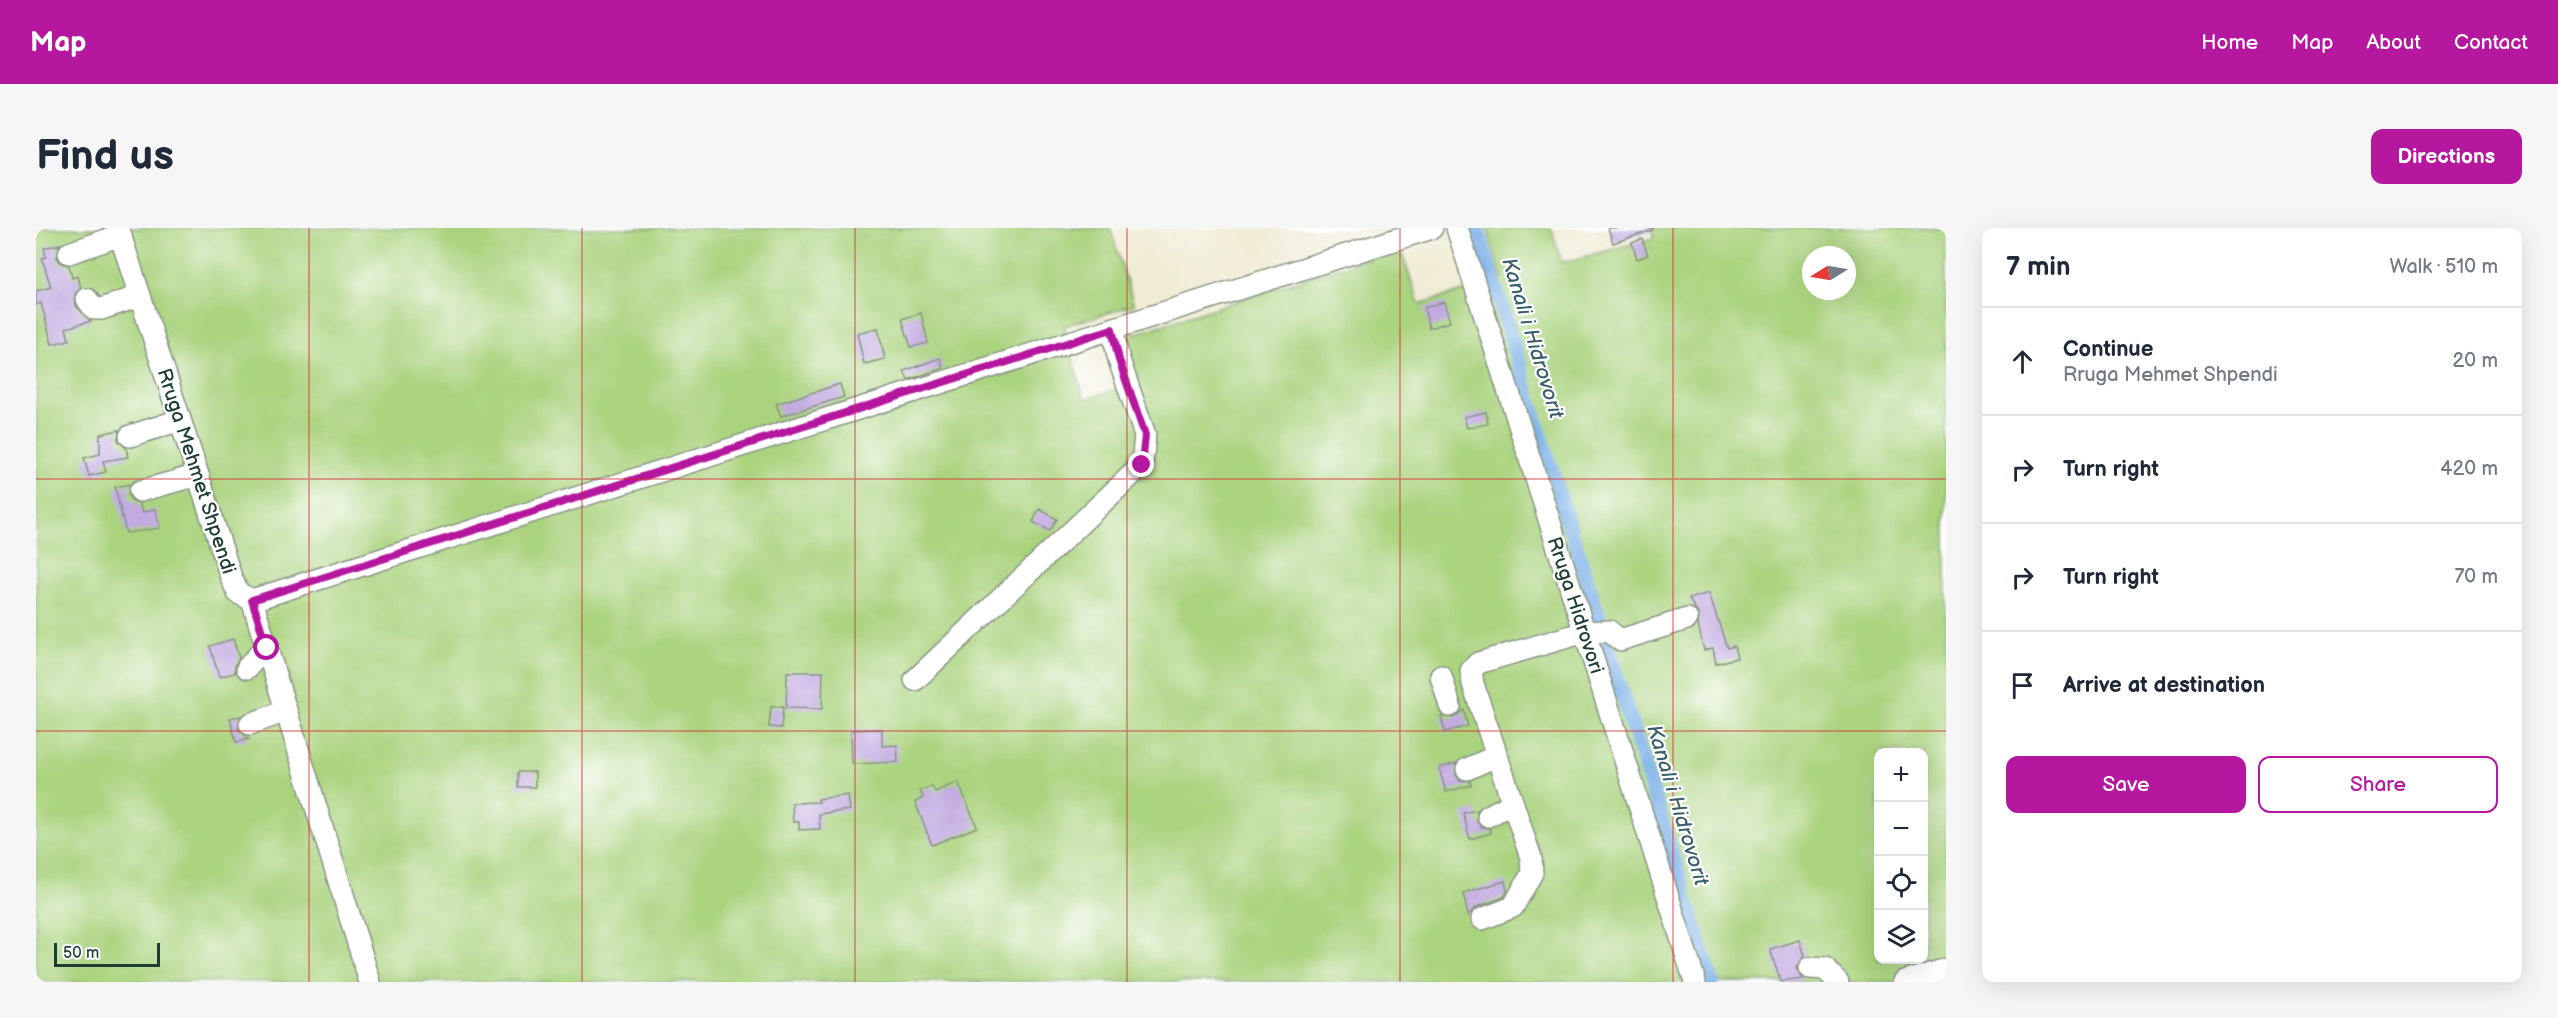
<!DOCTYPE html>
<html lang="en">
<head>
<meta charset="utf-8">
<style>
	:root { --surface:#fff; --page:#f6f6f7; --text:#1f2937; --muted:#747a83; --line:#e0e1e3; --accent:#b5179e }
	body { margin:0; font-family:"Balsamiq Sans",sans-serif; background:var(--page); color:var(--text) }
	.controls { position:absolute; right:18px; bottom:18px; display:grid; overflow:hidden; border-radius:12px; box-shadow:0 6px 24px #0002 }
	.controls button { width:54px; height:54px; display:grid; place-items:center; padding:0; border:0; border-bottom:2px solid var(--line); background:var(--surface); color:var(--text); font:30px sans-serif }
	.compass { position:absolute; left:1766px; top:18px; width:54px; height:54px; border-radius:50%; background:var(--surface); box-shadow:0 6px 24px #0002; rotate:259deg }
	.scale { position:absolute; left:18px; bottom:15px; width:106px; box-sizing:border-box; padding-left:6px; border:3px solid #1f3d34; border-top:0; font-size:16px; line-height:21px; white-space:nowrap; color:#1f3d34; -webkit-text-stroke:4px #fff; paint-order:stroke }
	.stop { position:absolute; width:18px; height:18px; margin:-14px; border:4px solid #b5179e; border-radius:50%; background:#fff }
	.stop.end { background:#b5179e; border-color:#fff; box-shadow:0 2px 6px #0008 }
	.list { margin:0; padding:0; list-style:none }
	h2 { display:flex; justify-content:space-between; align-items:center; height:78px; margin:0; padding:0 24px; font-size:26px }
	h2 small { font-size:20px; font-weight:400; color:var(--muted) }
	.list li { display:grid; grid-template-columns:39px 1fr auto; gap:18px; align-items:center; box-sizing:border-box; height:108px; padding:0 24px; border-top:2px solid var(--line) }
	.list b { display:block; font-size:22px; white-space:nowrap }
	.list p { margin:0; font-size:20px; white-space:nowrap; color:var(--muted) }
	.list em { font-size:20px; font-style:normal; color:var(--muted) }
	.actions { display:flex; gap:12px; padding:18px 24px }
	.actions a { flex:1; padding:14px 0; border:2px solid var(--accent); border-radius:12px; text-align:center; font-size:21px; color:var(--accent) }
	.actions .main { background:var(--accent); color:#fff }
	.icon { flex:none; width:33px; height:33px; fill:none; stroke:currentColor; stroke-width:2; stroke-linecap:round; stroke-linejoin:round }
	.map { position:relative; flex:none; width:1910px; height:754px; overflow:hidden; border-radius:12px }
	header { display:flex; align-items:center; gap:36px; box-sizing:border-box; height:84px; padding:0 30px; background:var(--accent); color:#fff }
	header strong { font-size:28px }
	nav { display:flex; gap:33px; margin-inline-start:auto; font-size:21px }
	.intro { display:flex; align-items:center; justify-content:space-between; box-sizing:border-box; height:144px; padding:0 36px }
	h1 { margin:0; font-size:42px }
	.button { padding:15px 27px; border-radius:12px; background:var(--accent); color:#fff; font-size:21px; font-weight:700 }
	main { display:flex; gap:36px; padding:0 36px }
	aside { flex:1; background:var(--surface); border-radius:12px; box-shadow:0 6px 24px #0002 }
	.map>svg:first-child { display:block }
	.green { fill:#aad37e; stroke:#648859; stroke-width:1.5; fill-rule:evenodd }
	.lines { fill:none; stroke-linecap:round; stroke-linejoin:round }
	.canal { stroke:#78afe7; stroke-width:15 }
	.building { fill:#c2abe1 }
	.minor-casing { stroke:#889484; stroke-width:24 }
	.minor { stroke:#fff; stroke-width:21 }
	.route { stroke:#b5179e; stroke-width:8 }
	.grid { fill:none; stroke:#d62828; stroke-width:1.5; stroke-opacity:0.55 }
	.labels { text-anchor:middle; stroke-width:4.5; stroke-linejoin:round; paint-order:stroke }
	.street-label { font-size:20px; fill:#1f3d34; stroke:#fff }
	.water-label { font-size:21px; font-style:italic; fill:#3a5f6a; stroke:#fff }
</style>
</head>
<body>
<header>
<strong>Map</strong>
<nav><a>Home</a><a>Map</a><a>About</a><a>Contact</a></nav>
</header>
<div class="intro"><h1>Find us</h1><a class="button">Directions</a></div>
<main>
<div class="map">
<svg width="1910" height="754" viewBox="0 0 1910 754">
	<rect width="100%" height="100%" fill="#fff"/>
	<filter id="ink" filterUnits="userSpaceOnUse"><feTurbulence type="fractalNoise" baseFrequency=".0167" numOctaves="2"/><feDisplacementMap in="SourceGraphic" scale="12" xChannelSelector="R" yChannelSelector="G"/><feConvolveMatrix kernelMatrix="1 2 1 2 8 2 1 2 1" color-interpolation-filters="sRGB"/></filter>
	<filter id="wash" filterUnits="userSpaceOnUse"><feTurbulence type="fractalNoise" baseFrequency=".008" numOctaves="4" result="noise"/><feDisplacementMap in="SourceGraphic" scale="24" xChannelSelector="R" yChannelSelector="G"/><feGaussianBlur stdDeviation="1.35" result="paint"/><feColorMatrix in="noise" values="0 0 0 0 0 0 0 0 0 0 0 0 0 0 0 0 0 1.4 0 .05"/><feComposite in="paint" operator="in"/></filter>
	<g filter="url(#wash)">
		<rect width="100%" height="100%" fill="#f0ecd5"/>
		<!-- green -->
		<path class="green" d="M0,0h1074l24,77 -70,21 20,73 51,-15 -13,-46 278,-90 19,56 83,-24 -15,-52h64l11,35 92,-25 -3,-10h295v754h-1910zM1775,27h36v36h-36zM1842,524h46v208h-46z"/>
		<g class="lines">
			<!-- canal -->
			<g class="canal">
				<path d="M1441,0l93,302"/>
				<path d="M1538,312l27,85"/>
				<path d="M1569,412l107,342"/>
			</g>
		</g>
		<g id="blocks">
			<!-- building -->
			<g class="building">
				<path d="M1572,0h45v2l-40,13z"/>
				<path d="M1606,11l6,16 -11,4 -5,-16z"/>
				<path d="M24,16l-3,14 4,5 8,2 3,13 6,-2 3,12 -6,6 1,12 15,15 -25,7 3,12 -17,4 -11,-41 -5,2v-14l15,-4 -9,-29 4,-1 -2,-9z"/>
				<path d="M1408,74l6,20 -21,6 -5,-20z"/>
				<path d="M885,85l7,30 -17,4 -9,-28z"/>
				<path d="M842,100l7,31 -21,5 -7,-31z"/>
				<path d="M904,130l3,10 -35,12 -4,-9z"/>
				<path d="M804,156l4,13 -63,19 -5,-12z"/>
				<path d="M1450,184l2,12 -21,4 -3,-11z"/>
				<path d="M83,202l-1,10 8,8 2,9 -25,4 3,11 -17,4 -5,-18 16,-4v-20z"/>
				<path d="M94,256l-2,10 3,6 8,3 3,10 13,-4 5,19 -34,5 -11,-46z"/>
				<path d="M1003,281l18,10 -7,12 -17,-9z"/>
				<path d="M1673,365l18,55 7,-2 3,12 -21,5 -3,-15 -9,2 -6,-25 1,-9 -10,-17z"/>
				<path d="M197,411l6,19 -4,7v8l-16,4 -9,-31z"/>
				<path d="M751,444h36l-1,37 -36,-1z"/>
				<path d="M735,479h12l-2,21 -12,-1z"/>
				<path d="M1428,482l4,16 -23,6 -4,-16 12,2z"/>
				<path d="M205,488l-3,13 11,10 -13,3 -6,-24z"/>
				<path d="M846,501v17l15,-1 1,17 -46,2 -1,-34z"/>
				<path d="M1420,535v12l4,5 10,1 1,4 -25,7 -7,-24z"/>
				<rect x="482" y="544" width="17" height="15"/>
				<path d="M922,554l19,45 -45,18 -17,-43 8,-4 -3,-7 12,-5 3,6z"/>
				<path d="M812,567l2,15 -31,4 1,15 -21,1v-8h-6l-1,-19 27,-1 -1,-3z"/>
				<path d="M1441,582v12l5,5 8,1 1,5 -21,6 -7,-26z"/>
				<path d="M1469,653l2,10 -3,6 -27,10 -9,8 -5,-22z"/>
				<path d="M1764,712l5,16 -8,12 6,11 -22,3 -11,-33z"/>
			</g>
		</g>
	</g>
	<g filter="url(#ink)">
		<use href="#blocks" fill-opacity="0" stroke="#889484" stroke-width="1.5"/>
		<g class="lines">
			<!-- minor casing -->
			<g class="minor-casing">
				<g id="minor">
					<path d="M82,0l113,349 7,16 14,7 118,382"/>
					<path d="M1421,0l238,754"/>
					<path d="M33,25l52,-18"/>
					<path d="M51,71l7,10h7l39,-13"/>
					<path d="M94,208l50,-16"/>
					<path d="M104,263l58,-16"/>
					<path d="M216,372l1180,-372"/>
					<path d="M211,440l16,-18 4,-2"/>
					<path d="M1405,448l9,30"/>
					<path d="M879,452l227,-215 3,-30 -26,-75 -7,-31"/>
					<path d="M214,496l36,-13"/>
					<path d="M1431,541l29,-13"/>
					<path d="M1452,588l23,-12"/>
					<path d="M1446,691l31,-12 19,-34 -1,-15 -58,-174 -2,-13 7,-8 107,-31 24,-1 11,9 67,-21"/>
					<path d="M1774,740l15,1 13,13"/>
					<path d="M1869,754l41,-13"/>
				</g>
			</g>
			<!-- minor -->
			<use href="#minor" class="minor"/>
		</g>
	</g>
	<g class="lines" filter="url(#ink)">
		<!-- route -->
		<path class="route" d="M231,420l-15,-48 860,-271 7,31 26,75 -3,30"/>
	</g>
	<!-- grid -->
	<path class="grid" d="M273,0v754M546,0v754M819,0v754M1091,0v754M1364,0v754M1637,0v754M0,251h1910M0,503h1910"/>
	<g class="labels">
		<!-- street labels -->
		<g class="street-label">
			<text transform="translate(161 243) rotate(72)" y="7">Rruga Mehmet Shpendi</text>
			<text transform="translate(1540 377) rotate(72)" y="7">Rruga Hidrovori</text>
		</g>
		<!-- water labels -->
		<g class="water-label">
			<text transform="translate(1497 110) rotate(73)" y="7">Kanali i Hidrovorit</text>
			<text transform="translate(1642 577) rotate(73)" y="7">Kanali i Hidrovorit</text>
		</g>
	</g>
</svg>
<div class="controls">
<button>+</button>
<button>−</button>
<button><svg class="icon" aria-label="locate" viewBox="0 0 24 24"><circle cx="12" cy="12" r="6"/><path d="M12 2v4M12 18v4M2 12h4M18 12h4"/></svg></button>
<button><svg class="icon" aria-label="layers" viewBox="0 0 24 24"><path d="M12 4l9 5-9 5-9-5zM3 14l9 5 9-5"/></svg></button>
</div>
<svg class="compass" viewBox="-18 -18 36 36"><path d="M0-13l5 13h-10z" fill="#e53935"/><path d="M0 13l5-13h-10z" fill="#747a83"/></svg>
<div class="scale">50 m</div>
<div class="stop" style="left:231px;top:420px"></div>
<div class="stop end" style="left:1106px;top:237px"></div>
</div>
<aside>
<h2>7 min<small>Walk · 510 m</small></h2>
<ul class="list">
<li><svg class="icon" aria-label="ahead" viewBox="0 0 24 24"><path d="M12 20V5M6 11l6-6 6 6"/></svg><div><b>Continue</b><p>Rruga Mehmet Shpendi</p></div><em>20 m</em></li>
<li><svg class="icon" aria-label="right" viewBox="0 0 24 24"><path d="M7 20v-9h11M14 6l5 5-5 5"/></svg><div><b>Turn right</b></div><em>420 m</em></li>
<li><svg class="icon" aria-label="right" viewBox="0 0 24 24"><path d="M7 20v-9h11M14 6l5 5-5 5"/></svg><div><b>Turn right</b></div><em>70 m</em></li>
<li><svg class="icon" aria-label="arrive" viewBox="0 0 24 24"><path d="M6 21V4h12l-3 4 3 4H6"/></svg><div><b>Arrive at destination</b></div></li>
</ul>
<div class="actions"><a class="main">Save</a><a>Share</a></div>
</aside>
</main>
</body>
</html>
